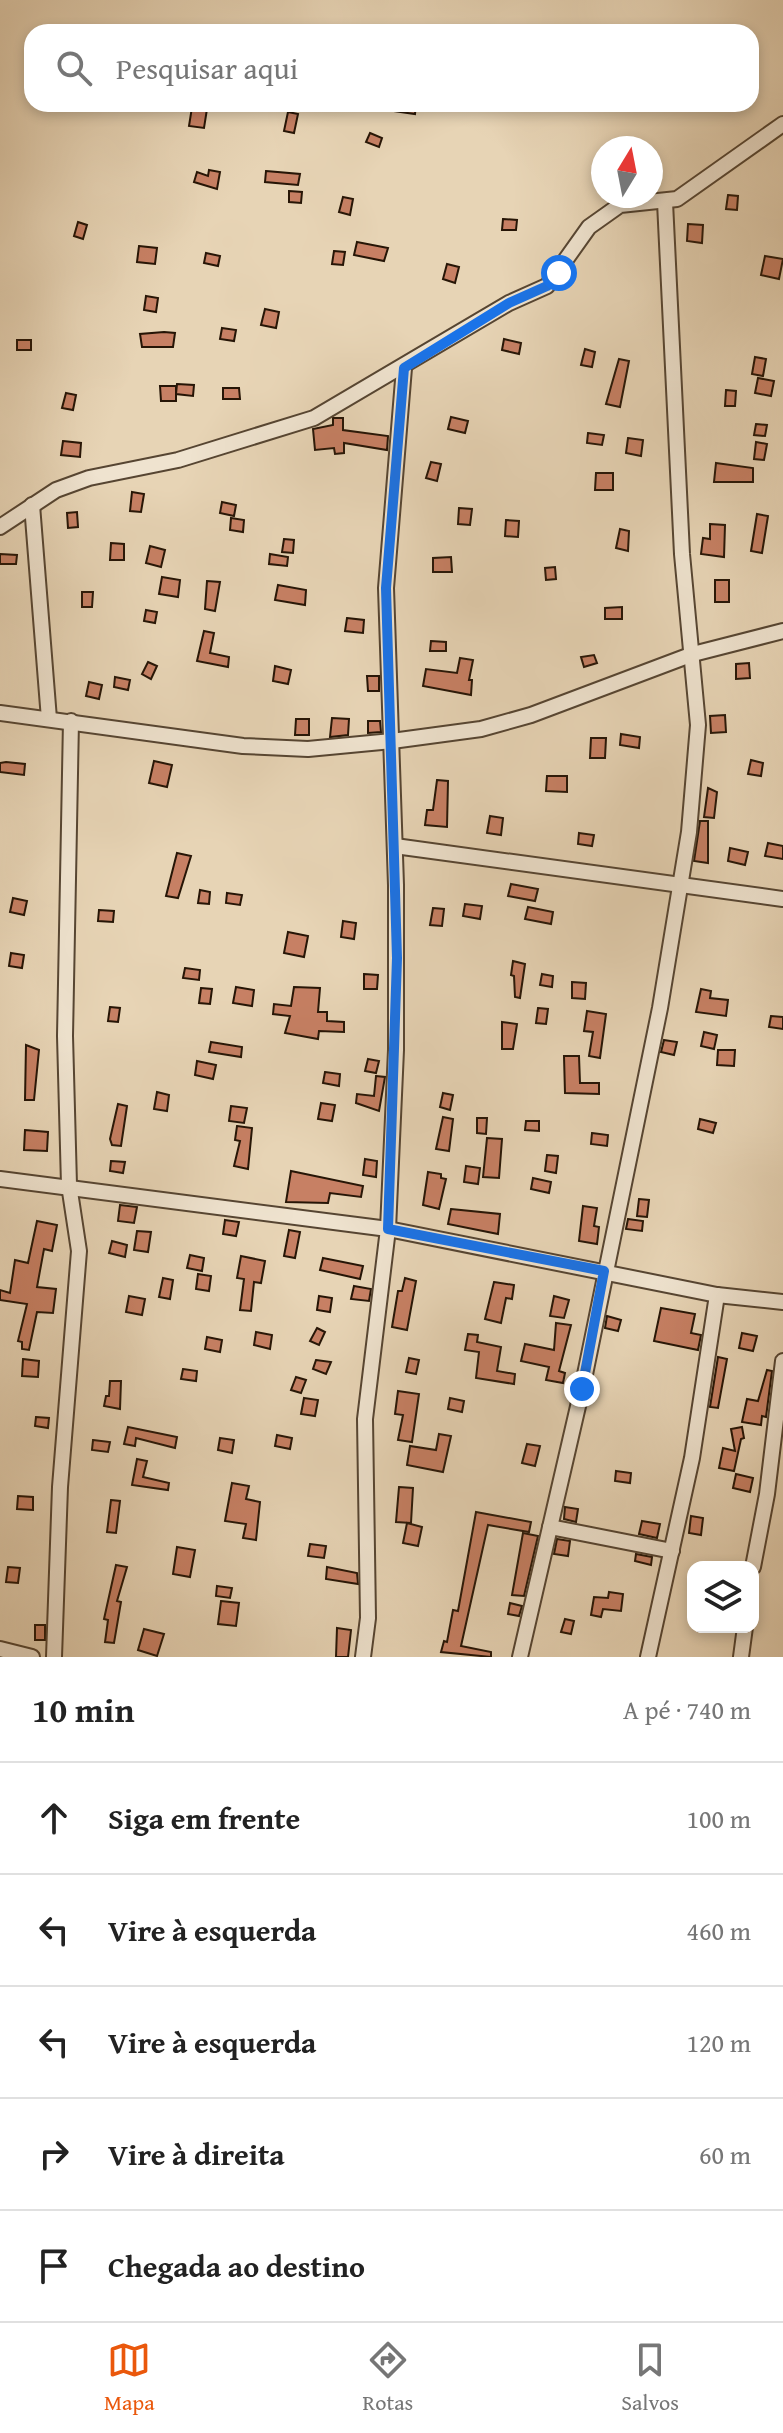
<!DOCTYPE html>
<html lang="pt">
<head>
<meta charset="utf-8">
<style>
	:root { --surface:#fff; --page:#f2f2f2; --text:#222; --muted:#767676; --line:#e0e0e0; --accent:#ea580c }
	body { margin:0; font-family:"Gentium Book Plus",serif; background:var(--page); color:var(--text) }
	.controls { position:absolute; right:24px; bottom:24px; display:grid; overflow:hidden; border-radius:16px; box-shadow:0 4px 12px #0003 }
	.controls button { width:72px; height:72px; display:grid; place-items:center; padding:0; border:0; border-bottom:2px solid var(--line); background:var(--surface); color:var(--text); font:40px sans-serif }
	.compass { position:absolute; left:591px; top:136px; width:72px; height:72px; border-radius:50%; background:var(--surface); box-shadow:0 4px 12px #0003; rotate:10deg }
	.stop { position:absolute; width:24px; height:24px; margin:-18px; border:6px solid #1a73e8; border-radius:50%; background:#fff }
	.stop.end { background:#1a73e8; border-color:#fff; box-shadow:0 2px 8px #0008 }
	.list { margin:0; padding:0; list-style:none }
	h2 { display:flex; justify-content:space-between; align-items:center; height:104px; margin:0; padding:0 32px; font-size:34px }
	h2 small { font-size:26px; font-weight:400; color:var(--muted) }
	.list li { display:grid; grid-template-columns:52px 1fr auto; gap:24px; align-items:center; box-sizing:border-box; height:112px; padding:0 32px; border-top:2px solid var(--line) }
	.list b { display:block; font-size:30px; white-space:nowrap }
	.list em { font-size:26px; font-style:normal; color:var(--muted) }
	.icon { flex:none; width:44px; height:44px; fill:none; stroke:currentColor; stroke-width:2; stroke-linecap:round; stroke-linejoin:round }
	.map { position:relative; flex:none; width:783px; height:1657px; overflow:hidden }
	.search { position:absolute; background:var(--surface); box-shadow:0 4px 12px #0003; left:24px; right:24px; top:24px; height:88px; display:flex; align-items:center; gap:20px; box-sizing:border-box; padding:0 28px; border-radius:24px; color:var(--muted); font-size:30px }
	.sheet { height:664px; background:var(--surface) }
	nav { display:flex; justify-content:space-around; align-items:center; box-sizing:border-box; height:112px; border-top:2px solid var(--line); background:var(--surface); font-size:22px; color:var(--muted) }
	nav a { display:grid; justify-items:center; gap:4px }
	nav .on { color:var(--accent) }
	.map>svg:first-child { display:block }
	.building { fill:#c78064; stroke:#261506; stroke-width:2 }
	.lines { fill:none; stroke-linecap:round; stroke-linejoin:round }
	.minor-casing { stroke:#564532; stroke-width:18 }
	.minor { stroke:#efe3cf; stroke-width:14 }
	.route { stroke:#1a73e8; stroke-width:10 }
</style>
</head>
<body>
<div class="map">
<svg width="783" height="1657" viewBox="0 0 783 1657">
	<rect width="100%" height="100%" fill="#e7d4b5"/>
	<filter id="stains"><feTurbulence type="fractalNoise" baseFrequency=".0025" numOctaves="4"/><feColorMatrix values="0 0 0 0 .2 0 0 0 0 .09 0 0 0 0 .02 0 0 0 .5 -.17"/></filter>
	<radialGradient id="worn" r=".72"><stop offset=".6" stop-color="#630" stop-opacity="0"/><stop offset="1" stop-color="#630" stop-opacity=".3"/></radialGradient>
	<!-- building -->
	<g class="building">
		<path d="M387,104h29l-1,10 -29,-4z"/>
		<path d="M192,107l15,2 -3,19 -15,-2z"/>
		<path d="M288,112l10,2 -4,19 -10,-2z"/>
		<path d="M370,133l12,5 -3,9 -13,-5z"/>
		<path d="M209,170l11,2 -3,17 -23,-7 3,-10 11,4z"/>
		<path d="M266,171l34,3 -2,11 -33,-3z"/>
		<path d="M289,191l13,1 -1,11 -12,-1z"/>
		<path d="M728,195l10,1 -1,14 -11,-1z"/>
		<path d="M343,197l10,2 -3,16 -11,-3z"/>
		<path d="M503,219l14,1 -1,10h-14z"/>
		<path d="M78,222l9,3 -4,14 -9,-3z"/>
		<path d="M688,224l15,1 -1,18 -15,-2z"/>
		<path d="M357,242l31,6 -4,13 -30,-6z"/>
		<path d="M139,246l18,2 -2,16 -18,-2z"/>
		<path d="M334,251l11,1 -2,13 -11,-1z"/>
		<path d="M206,253l14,3 -2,10 -14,-3z"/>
		<path d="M765,256l18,3 -4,20 -18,-4z"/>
		<path d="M447,264l12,3 -4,16 -12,-4z"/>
		<path d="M146,296l12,2 -2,14 -12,-2z"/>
		<path d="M265,309l14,3 -3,16 -15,-3z"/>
		<path d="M222,328l14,2 -2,11 -14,-2z"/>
		<path d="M164,332l11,1 -2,14h-31l-2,-13z"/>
		<path d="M504,339l17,4 -2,11 -17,-4z"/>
		<rect x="17" y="340" width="14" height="10"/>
		<path d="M585,349l10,3 -3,15 -11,-2z"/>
		<path d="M755,357l11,2 -3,17 -11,-2z"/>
		<path d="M619,359l10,2 -9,46 -14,-3z"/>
		<path d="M758,378l16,3 -3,15 -16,-3z"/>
		<path d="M177,384l17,1 -1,11 -17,-2z"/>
		<path d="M160,386h16v15h-15z"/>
		<path d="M223,388h16l1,11h-17z"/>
		<path d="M726,390l10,1 -1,15h-10z"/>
		<path d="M66,393l10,2 -3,15 -11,-2z"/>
		<path d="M451,417l17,4 -3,12 -17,-4z"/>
		<path d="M333,418h10v12l45,6 -1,14 -43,-7v10l-9,1 -1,-6 -19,2 -2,-21 20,-4z"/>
		<path d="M756,424l11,1 -2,11 -11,-1z"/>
		<path d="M588,433l16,2 -2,10 -15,-2z"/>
		<path d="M628,438l15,2 -2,16 -15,-3z"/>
		<path d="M63,441l18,2 -1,14 -19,-2z"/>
		<path d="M756,442l11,2 -3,16 -10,-1z"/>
		<path d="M431,462l10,2 -4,17 -11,-3z"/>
		<path d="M716,463l37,5v14h-39z"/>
		<path d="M596,473h17v17h-18z"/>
		<path d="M132,492l12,2 -3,18 -11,-1z"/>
		<path d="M222,502l14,3 -2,11 -14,-3z"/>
		<path d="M459,508l13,1 -2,16 -12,-1z"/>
		<path d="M77,512l1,15 -10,1 -1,-15z"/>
		<path d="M757,514l11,2 -6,37 -11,-2z"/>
		<path d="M231,518l13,2 -1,12 -13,-2z"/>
		<path d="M506,520l13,1 -1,16 -13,-1z"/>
		<path d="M710,524l15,1 -1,32 -23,-3 2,-16 7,1z"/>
		<path d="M620,529l9,2 -1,20 -12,-3z"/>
		<path d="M284,539l10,1 -1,13 -11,-1z"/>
		<path d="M111,543l13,1v16h-14z"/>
		<path d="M150,546l15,4 -4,17 -15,-4z"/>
		<path d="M0,554l17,1 -1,9h-16z"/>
		<path d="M270,554l18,3 -1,9 -18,-2z"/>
		<path d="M451,557l1,15h-19v-14z"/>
		<path d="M555,567l1,12 -10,1 -1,-12z"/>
		<path d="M162,577l18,3 -2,17 -19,-3z"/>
		<rect x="715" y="580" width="14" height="22"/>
		<path d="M207,581l13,1 -5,29 -10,-2z"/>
		<path d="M278,585l28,5 -1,15 -30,-5z"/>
		<path d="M82,592h11l-1,15h-10z"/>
		<path d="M622,607v12h-17v-11z"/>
		<path d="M146,610l11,2 -2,11 -11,-2z"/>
		<path d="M347,618l17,2 -1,13 -18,-2z"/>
		<path d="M204,631l10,2 -4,20 19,4 -1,10 -31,-6z"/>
		<path d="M431,641l15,1v9h-16z"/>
		<path d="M594,655l3,8 -13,4 -3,-10z"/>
		<path d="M460,658l13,2 -4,20h3l-1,15 -48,-9 3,-17 31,4z"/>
		<path d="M148,662l9,4 -6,13 -9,-5z"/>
		<path d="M749,663l1,15 -14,1v-15z"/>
		<path d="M275,666l16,4 -3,14 -15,-3z"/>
		<path d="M367,676h12v15h-11z"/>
		<path d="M115,677l15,3 -2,10 -14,-3z"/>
		<path d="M89,682l13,3 -3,14 -13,-3z"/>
		<path d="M725,715l1,17 -15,1 -1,-17z"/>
		<path d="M332,718l17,1 -1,16 -18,2z"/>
		<path d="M296,719h13v16h-14z"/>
		<path d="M368,721h12l1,11 -13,1z"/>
		<path d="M621,734l19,3 -1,11 -19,-3z"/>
		<path d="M591,738h15l-1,20h-15z"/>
		<path d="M751,760l12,3 -2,13 -13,-2z"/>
		<path d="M154,761l18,4 -5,22 -18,-4z"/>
		<path d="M6,762l19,2 -1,11 -24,-3v-9z"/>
		<path d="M547,776h20v16l-21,-1z"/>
		<path d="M437,780l11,1 -1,46 -22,-2 2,-15h6z"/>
		<path d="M708,788l9,4 -3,26 -10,-1z"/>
		<path d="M490,816l13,2 -2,17 -14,-2z"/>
		<path d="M700,821h8v42l-14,-2z"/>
		<path d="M579,833l15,2 -2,11 -14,-2z"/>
		<path d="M768,843l15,3v13l-18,-3z"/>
		<path d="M730,848l18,4 -3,13 -17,-4z"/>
		<path d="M177,853l14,3 -13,42 -12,-2z"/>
		<path d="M511,884l27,5 -3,12 -27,-5z"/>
		<path d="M200,890l10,2 -1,12 -11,-1z"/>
		<path d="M227,893l15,2 -2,10 -14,-2z"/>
		<path d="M13,898l14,3 -3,14 -14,-3z"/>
		<path d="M465,904l17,2 -2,13 -17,-3z"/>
		<path d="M528,907l25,5 -2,12 -26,-5z"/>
		<path d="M433,908l11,1 -2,17 -12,-1z"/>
		<path d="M99,910l15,1 -1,11 -15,-1z"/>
		<path d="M343,921l13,2 -2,16 -13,-2z"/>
		<path d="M288,932l20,4 -4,21 -20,-4z"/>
		<path d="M11,953l13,2 -2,13 -13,-2z"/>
		<path d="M513,961l12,3 -5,34 -5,-1 -1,-21 -3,-1z"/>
		<path d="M185,968l15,2 -1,10 -16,-2z"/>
		<path d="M364,974l14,1 -1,14h-13z"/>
		<path d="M542,974l11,2 -1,11 -12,-2z"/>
		<path d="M572,982l14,1 -1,16 -13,-1z"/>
		<path d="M236,987l18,3 -2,16 -19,-3z"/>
		<path d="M294,987l26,1 -2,24h9v9l17,1v10l-25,-1 -1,8 -33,-6 5,-17 -17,-2 1,-10 17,2z"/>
		<path d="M201,988l11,1 -2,15 -11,-1z"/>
		<path d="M701,989l10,2 -1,7 18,2 -2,16 -30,-4z"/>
		<path d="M110,1007l10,1 -2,14 -10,-1z"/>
		<path d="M538,1008l10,1 -2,15 -10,-1z"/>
		<path d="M587,1011l19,3 -6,44 -11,-2 4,-24 -9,-1z"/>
		<path d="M771,1016l12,1v12l-14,-2z"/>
		<path d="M502,1022l15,2 -4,25h-11z"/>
		<path d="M704,1032l13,3 -3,14 -13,-3z"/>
		<path d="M664,1040l13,2 -3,13 -13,-3z"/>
		<path d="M211,1042l31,5 -1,10 -32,-5z"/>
		<path d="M26,1045l13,5 -5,50h-9z"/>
		<path d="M718,1050h17l-1,16 -17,-1z"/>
		<path d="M564,1056h15l1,27h19v11l-34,-1z"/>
		<path d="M368,1059l11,2 -3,12 -11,-2z"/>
		<path d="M197,1061l19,4 -3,14 -18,-4z"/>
		<path d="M325,1072l15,2 -1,12 -16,-3z"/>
		<path d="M376,1076l9,1 -6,34 -23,-8 1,-9 17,2z"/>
		<path d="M157,1092l12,3 -2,16 -13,-2z"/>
		<path d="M443,1093l10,2 -3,15 -10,-3z"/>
		<path d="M321,1103l14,2 -3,16 -14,-2z"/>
		<path d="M118,1104l9,2 -6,40 -9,-1 -2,-6z"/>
		<path d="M231,1106l16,2 -3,15 -15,-2z"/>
		<path d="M443,1117l10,2 -4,32 -13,-2z"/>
		<path d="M477,1118h10l-1,16 -9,-1z"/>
		<path d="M700,1119l16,4 -3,10 -15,-4z"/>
		<path d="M526,1121h13v10l-14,-1z"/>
		<path d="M237,1126l15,2 -4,41 -14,-3 6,-25 -5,-1z"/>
		<path d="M25,1130l23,2 -1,19 -23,-1z"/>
		<path d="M592,1133l16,2 -1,11 -16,-2z"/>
		<path d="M487,1138l15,1 -3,39 -16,-1z"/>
		<path d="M547,1155l11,1 -2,17 -11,-2z"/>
		<path d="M365,1159l12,2 -1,16 -13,-2z"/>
		<path d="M111,1161l14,1 -2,11 -13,-2z"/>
		<path d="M466,1166l14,2 -2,16 -14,-2z"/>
		<path d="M291,1171l72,15 -2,11 -31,-4 -2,10 -42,-1z"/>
		<path d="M428,1172l13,2v4l5,1 -7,30 -16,-4z"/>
		<path d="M533,1178l18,4 -2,11 -18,-4z"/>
		<path d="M639,1199l10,1 -2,17 -10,-1z"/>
		<path d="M120,1205l17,2 -3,16 -16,-2z"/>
		<path d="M583,1206l14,2 -3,18 5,1 -2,17 -18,-3z"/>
		<path d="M451,1209l49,5 -2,20 -50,-10z"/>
		<path d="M628,1219l15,2 -1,10 -16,-2z"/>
		<path d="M225,1220l14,2 -3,14 -13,-2z"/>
		<path d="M37,1221l20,4 -5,26 -8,-2 -7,38 19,2 -3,24 -16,-1 -8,38 -7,-1v-7l-4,-1 9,-37 -27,-4v-10l10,3 5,-33 13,3z"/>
		<path d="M289,1230l11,2 -5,26 -11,-2z"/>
		<path d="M137,1231l14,1 -3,20 -14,-2z"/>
		<path d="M112,1241l15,4 -2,12 -16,-4z"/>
		<path d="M190,1255l14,3 -2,13 -15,-3z"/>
		<path d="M241,1256l24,5 -4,22 -7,-1 -3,29 -11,-1 4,-31 -7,-1z"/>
		<path d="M323,1258l40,8 -3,13 -40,-9z"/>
		<path d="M198,1274l13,2 -2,15 -13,-2z"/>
		<path d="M163,1278l10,2 -3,19 -11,-2z"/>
		<path d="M405,1278l11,3 -9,49 -15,-3 6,-36h4z"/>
		<path d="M494,1282l20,3 -2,14 -6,-1 -5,25 -16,-4z"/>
		<path d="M354,1286l17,3 -2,12 -18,-2z"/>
		<path d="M129,1296l16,3 -3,16 -16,-3z"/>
		<path d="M319,1296l13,2 -2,14 -13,-2z"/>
		<path d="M554,1296l15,4 -5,18 -14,-2z"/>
		<path d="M661,1308l34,6 -4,19 10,2 -3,15 -44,-9z"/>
		<path d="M607,1316l14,4 -3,11 -13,-3z"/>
		<path d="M556,1323l15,2 -12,46 6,2 -2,10 -17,-3 3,-13 -28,-6 4,-17 29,6z"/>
		<path d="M317,1328l8,4 -6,13 -9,-4z"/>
		<path d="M256,1332l16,3 -2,14 -16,-4z"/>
		<path d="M742,1333l15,3 -4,15 -14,-3z"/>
		<path d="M468,1334l10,1 -1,7 24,5 -4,24 18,3 -1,10 -38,-6 3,-26 -14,-2z"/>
		<path d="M207,1337l15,3 -2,12 -15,-3z"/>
		<path d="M718,1357l9,2 -9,49 -8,-1z"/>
		<path d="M409,1358l10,2 -3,14 -10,-2z"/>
		<path d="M23,1359l16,2 -1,16 -16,-1z"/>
		<path d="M316,1360l15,2 -5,12 -13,-5z"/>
		<path d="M183,1369l14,2 -1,10 -15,-2z"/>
		<path d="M767,1370l5,1 -6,46 -4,-1 -1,9 -19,-3 5,-23 11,2z"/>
		<path d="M296,1377l10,3 -5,13 -10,-3z"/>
		<path d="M110,1381h11l-1,28 -16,-3 2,-10h3z"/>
		<path d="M398,1391l21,3 -7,48 -14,-2 5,-25 -8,-1z"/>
		<path d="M304,1398l14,2 -3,16 -14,-2z"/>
		<path d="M450,1398l14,3 -2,11 -14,-3z"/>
		<path d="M36,1417l13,1 -1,10 -13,-2z"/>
		<path d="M128,1427l49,10 -2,11 -39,-10 -1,8 -11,-2z"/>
		<path d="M742,1427l2,11 -3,1 -7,32 -15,-3 4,-20 12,3 -4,-22z"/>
		<path d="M439,1434l12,2 -8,36 -36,-7 3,-19 26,4z"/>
		<path d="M277,1435l15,3 -2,11 -15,-3z"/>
		<path d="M220,1438l14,2 -2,13 -14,-3z"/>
		<path d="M93,1440l17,2 -2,10 -16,-2z"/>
		<path d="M527,1444l13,2 -5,20 -13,-3z"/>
		<path d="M137,1459l10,2 -4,16 26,6 -1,7 -36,-5z"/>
		<path d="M616,1471l15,2 -1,10 -15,-2z"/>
		<path d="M736,1474l17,4 -3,14 -17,-4z"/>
		<path d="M232,1483l17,3 -3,13 14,3 -4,38 -13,-2 3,-14 -21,-3z"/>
		<path d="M399,1487l14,1 -2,35 -15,-1z"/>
		<path d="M18,1496l15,1v13l-16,-1z"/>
		<path d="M111,1500l9,1 -4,32 -9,-1z"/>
		<path d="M565,1507l13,2 -2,13 -12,-3z"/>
		<path d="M476,1512l55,10 -2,10 -41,-7 -27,121 30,6v5l-50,-5 3,-11 3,1 6,-32 5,1z"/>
		<path d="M691,1516l12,2 -2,17 -12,-2z"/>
		<path d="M642,1521l18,3 -3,14 -18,-4z"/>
		<path d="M407,1523l15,4 -4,19 -15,-3z"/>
		<path d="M523,1533l15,3 -14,60 -12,-1z"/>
		<path d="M557,1539l13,2 -2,15 -14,-2z"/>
		<path d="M310,1544l16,2 -2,12 -16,-2z"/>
		<path d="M177,1547l18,3 -5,27 -17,-3z"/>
		<path d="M636,1554l16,3 -1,8 -16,-4z"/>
		<path d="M116,1565l11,2 -10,34 4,1 -7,41 -9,-1 3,-22 -4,-1z"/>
		<path d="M8,1567l12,1 -2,15 -12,-1z"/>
		<path d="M327,1567l30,6 1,11 -32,-5z"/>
		<path d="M217,1586l15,2 -2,10 -14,-2z"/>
		<path d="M609,1592l14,2 -2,17 -18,-2 -2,8 -10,-2 3,-18 14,1z"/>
		<path d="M221,1601l18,2 -3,23 -18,-2z"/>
		<path d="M510,1603l12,3 -3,10 -11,-2z"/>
		<path d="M565,1619l9,2 -3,13 -10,-2z"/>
		<rect x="35" y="1625" width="10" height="15"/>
		<path d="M337,1628l14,2 -3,27h-12z"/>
		<path d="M144,1629l20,5 -7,22 -19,-6z"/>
	</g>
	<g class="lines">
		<!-- minor casing -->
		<g class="minor-casing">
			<g id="minor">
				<path d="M32,505l17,214"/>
				<path d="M0,527l56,-37 33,-12 89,-18 136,-42 195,-115 38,-17 42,-59 31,-22 57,-6 106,-75"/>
				<path d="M0,713l243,33 65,3 84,-8 89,-12 50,-14 162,-61 90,-23"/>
				<path d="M395,846l388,53"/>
				<path d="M0,1179l388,50 329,66 66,7"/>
				<path d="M550,1527l122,24"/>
				<path d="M753,1567l14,-73 16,-133"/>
				<path d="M0,1649l32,8"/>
				<path d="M54,1657l6,-170 19,-236 -10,-66 -4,-149 6,-315"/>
				<path d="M363,1657l5,-39 -3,-199 23,-190 8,-179v-165l-10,-297 18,-220"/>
				<path d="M520,1657l62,-268 78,-381 29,-176 9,-107 -16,-171 -17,-352"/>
				<path d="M648,1657l44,-199 25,-163"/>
				<path d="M741,1657l4,-30"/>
			</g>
		</g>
		<!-- minor -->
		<use href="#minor" class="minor"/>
	</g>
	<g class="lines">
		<!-- route -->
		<path class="route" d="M559,273l-12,13 -38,17 -105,65 -18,220 11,370 -9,271 216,42 -22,118"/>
	</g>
	<rect width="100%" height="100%" filter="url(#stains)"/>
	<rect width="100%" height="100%" fill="url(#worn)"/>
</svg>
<div class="controls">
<button><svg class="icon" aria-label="layers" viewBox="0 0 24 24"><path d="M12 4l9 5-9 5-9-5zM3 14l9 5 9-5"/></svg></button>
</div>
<svg class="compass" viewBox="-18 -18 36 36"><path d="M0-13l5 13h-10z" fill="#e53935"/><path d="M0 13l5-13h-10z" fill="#767676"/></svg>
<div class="stop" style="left:559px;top:273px"></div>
<div class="stop end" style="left:582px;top:1389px"></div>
<div class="search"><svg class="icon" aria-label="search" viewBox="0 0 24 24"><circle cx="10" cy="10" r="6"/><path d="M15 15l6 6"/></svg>Pesquisar aqui</div>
</div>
<section class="sheet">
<h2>10 min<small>A pé · 740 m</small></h2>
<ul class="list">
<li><svg class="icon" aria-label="ahead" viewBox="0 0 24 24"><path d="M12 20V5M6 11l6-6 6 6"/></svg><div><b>Siga em frente</b></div><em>100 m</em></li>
<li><svg class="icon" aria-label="left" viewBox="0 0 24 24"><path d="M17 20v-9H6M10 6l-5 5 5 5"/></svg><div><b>Vire à esquerda</b></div><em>460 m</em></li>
<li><svg class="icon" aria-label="left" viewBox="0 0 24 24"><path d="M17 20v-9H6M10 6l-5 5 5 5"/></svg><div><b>Vire à esquerda</b></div><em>120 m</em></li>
<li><svg class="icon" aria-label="right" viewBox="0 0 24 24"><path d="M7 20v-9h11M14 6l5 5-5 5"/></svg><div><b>Vire à direita</b></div><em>60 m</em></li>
<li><svg class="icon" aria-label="arrive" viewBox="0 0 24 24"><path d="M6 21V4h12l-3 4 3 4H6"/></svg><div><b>Chegada ao destino</b></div></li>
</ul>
</section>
<nav>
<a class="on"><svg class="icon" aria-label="map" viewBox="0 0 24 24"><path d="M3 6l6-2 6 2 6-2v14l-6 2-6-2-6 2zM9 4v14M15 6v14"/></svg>Mapa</a>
<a><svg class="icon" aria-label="directions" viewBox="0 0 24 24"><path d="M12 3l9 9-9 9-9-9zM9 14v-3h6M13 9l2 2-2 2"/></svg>Rotas</a>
<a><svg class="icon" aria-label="saved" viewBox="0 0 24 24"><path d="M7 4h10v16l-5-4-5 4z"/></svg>Salvos</a>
</nav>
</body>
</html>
